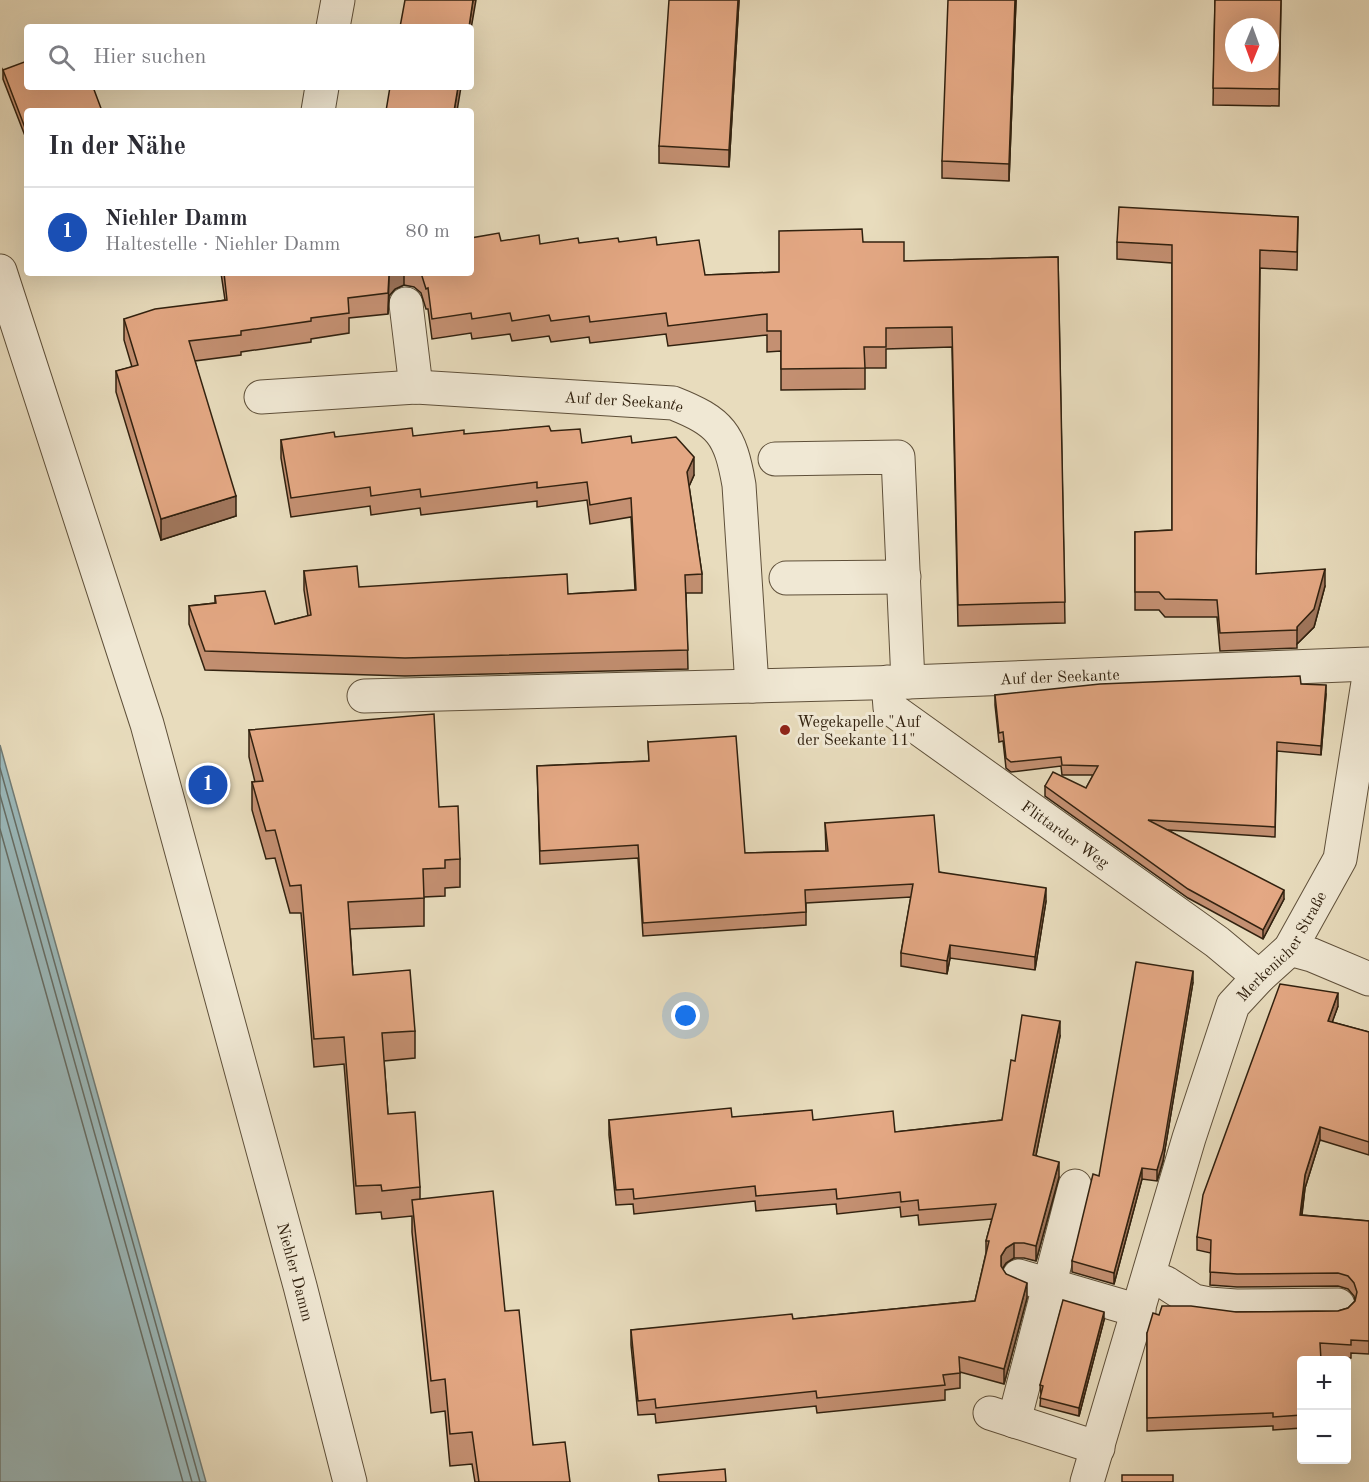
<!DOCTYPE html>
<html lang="de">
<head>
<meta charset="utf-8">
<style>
	:root { --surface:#fff; --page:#f7f7f7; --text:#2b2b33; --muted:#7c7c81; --line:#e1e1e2; --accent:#8f2418 }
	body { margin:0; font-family:"Old Standard TT",serif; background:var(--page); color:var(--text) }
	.controls { position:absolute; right:18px; bottom:18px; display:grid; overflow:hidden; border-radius:6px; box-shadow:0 6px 24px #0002 }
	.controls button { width:54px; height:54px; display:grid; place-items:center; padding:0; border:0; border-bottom:2px solid var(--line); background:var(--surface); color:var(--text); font:30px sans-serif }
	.compass { position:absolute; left:1225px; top:18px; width:54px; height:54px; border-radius:50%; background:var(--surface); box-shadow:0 6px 24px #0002; rotate:181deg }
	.you { position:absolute; left:686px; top:1016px; width:21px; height:21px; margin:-15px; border:4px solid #fff; border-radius:50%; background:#1a73e8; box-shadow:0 0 0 9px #1a73e833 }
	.badge { display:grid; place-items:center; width:39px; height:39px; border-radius:50%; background:var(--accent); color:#fff; font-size:20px; font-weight:700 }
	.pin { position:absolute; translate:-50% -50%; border:3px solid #fff; box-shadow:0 2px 6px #0006 }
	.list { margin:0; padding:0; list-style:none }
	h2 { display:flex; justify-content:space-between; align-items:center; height:78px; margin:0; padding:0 24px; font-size:26px }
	h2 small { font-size:20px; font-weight:400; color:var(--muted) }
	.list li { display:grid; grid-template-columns:39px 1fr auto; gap:18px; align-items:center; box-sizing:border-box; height:90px; padding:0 24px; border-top:2px solid var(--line) }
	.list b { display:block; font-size:22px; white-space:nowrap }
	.list p { margin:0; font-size:20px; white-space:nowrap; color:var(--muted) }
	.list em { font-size:20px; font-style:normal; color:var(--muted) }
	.icon { flex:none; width:33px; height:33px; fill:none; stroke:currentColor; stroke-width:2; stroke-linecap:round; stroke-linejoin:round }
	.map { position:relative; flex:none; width:1369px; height:1482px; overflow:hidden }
	.search { position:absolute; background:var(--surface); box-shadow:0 6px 24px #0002; left:24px; top:24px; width:450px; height:66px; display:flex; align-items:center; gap:15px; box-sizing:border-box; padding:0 21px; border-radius:6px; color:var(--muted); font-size:22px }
	.panel { position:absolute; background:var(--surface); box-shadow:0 6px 24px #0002; left:24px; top:108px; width:450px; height:168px; border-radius:6px }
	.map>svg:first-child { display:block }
	.water { fill:#9bb9bb; stroke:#717c76; stroke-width:1.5 }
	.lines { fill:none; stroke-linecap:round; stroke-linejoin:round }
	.shore { stroke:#666d65; stroke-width:1.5 }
	.minor-casing { stroke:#5f503a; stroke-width:35 }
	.minor { stroke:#f0e8d4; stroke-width:33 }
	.wall { fill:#c49072; stroke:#31210f; stroke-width:1.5 }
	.shaded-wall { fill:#a0765c; stroke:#31210f; stroke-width:1.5 }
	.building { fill:#e4a884; stroke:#31210f; stroke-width:1.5; fill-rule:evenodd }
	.poi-dot { fill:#8f2418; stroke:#f0e8d4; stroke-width:2 }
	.labels { text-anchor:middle; stroke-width:6; stroke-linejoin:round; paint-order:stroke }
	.street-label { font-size:16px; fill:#31210f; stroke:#f0e8d4 }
	.poi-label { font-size:16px; fill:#31210f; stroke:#f0e8d4; text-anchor:start }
</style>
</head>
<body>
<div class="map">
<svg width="1369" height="1482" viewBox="0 0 1369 1482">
	<rect width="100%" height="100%" fill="#e8dcbd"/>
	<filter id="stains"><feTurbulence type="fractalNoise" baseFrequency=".00333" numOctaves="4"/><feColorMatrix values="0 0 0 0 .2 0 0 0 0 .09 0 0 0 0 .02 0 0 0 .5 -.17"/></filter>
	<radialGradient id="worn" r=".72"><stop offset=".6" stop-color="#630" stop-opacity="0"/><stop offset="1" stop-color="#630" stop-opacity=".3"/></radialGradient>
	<!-- water -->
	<path class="water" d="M0,745l206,737h-206z"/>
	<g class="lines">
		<!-- shore -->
		<g class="shore">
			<path d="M0,768l200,714"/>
			<path d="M0,795l192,687"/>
			<path d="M0,829l183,653"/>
		</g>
		<!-- minor casing -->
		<g class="minor-casing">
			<g id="minor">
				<path d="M333,27l5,-27"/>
				<path d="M318,111l4,-24"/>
				<path id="s1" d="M0,271l147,453 153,562 50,196"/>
				<path d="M406,304l10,83"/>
				<path id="s2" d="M261,397l155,-10 257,16c48,19 57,31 66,82l13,201"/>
				<path d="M775,459l123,-2 10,225"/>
				<path d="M786,578l118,-1"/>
				<path id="s3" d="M888,682l2,26 327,234 42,35"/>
				<path id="s4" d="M364,696l544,-14 461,-18"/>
				<path d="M1290,949l22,6 57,24"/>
				<path d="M1019,1276l120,35"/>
				<path d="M1149,1276l17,7 28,18 15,3 27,2 102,-1"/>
				<path d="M990,1413l108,35"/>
				<path d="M1014,1421l61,-235"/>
				<path id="s5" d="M1087,1482l102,-344 44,-133 26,-28 31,-28 50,-90 29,-183"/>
			</g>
		</g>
		<!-- minor -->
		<use href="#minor" class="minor"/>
	</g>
	<!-- wall -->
	<g class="wall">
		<path d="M739,0l-10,167 -70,-4v-17z"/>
		<path d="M1016,0l-7,181 -67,-3v-17z"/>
		<path d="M1215,0h66l-2,106 -66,-1z"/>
		<path d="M3,70l24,41v30l-24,-62z"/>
		<path d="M1298,217l-1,53 -37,-2 -4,306 69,12 -11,41 -17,17v4l-77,3 -3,-34h-52l-6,-7h-24v-78l37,-2v-267l-55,-4v-17z"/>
		<path d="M501,241l39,3 79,-2 38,3 48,30 74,-3 84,-30 41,19 154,-4 7,366 -107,3 -6,-279 -66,2v19h-21v21l-84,1v-39l-14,1v-17l-99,11 -2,-12 -76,9 -1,-6 -38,5 -2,-6 -37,5 -2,-7 -38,5 -1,-6 -39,6 -4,-30h-2l-5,-16 -7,-6 -10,-2 -9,4 -6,7 -1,18 -39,4v15l-38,6v3l-70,10v3l-46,6 41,155 -75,24 -45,-148v-21l16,-4 -8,-27v-21l101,-19 -4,-27h250z"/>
		<path d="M551,431l31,12h50l62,32 -5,11 13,88v19h-16l2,76 -283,7 -200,-6 -16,-46v-18l26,-3v-7l60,28 33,-8 -4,-26v-19l55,16 209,7 67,-4 -4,-73 -41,7 -3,-24 -50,7v-6l-116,14 -1,-7 -49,7 -1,-9 -79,11 -10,-59v-18l54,-3 78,-1z"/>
		<path d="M1301,684l25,10 -5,61 -44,-4 -2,86 -107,-7 116,69 -21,40 -75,-41 -143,-102v-10l41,2 7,-13h-31l-1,-9 -50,6 -5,-4 -3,-27 -4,1 -4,-37v-10z"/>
		<path d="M249,730l190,77 21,52v28l-15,1v8l-21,1v29l-74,3 3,46 62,56v27l-31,3 4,53 32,73v12l85,112 28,134 37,37h-95l-3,-18 -22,2 -5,-55 -14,2 -19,-181v-16l-30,3 -1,-7 -25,2 -12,-150 -30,3 -13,-154h-11l-15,-55 -9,1 -14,-49v-28h3l-6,-25z"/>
		<path d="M648,742l97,111 81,-2 -1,-28 114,49 107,29 -11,69 -85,-12 -3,16 -46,-8v-13l10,-56 -105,6v22l-163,11 -5,-78 -98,6 -3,-98 112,-5z"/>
		<path d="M1193,982l-30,179 -6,20 -15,-2 -28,105 -42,-12v-11l27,-85z"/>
		<path d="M1338,1006l-6,16 37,10v123l-49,-15 -15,48 -3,27 67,6v133l-18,-1v5l-30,-1 -19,3v68l-29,2v-4l-126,5v-98l12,-18 77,-3 102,-1 10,-3 7,-7 -1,-5 -6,-7 -10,-3 -101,1 -27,-2 1,-32 -14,-3v-13z"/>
		<path d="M1060,1036l-24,119 23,22 -23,84 -12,-3h-10l-8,5 -4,6 4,5 21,24 -23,86 -44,-12v16l-15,2v10l-128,13 -1,-7 -160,17 -1,-9 -17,1 -7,-70v-15l162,-11 182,-18 11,-48v-12l6,-22 -73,6 -1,-10 -17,2 -1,-10 -63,7 -1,-10 -80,7 -1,-10 -121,13 -1,-10 -17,1 -7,-70v-15l123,-3 81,3 82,12 107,-12 13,-59z"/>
		<path d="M1104,1320l-25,96 -39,-10 1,-12 -1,-9z"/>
	</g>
	<!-- shaded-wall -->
	<g class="shaded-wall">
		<path d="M473,0h3l-5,29v-2h-2z"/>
		<path d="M738,0h1l-10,167v-17z"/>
		<path d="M1015,0h1l-7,181v-17z"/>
		<path d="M458,87h3l-4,24h-3z"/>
		<path d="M391,273h13v12l-9,4 -6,7 -1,18 1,-39z"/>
		<path d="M694,457v18l-7,16v-19z"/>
		<path d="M236,496v20l-75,24v-21z"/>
		<path d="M1325,569v17l-11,41 -17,17v-17z"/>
		<path d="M1326,685v9l-5,61v-9z"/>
		<path d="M1046,888v13l-11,69v-13z"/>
		<path d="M1284,890v9l-21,40v-9z"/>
		<path d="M950,945v13l-3,16v-13z"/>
		<path d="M1193,971v11l-30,179 -6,20v-11z"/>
		<path d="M1338,993v13l-10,28v-13z"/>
		<path d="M1060,1021v15l-27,134v-15z"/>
		<path d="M1320,1127v13l-15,48 -5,40v-13l5,-40z"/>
		<path d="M1059,1162v15l-23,84v-15z"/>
		<path d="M1142,1168v11l-28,105v-11z"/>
		<path d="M1014,1243v15l-8,5 -5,8v-15l5,-8z"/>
		<path d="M1027,1283v15l-23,86v-15z"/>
		<path d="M1104,1312v8l-25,96v-8z"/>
	</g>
	<!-- building -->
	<g class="building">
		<path d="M405,0h68l-4,27h-69z"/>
		<path d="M669,0h69l-9,150 -70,-4z"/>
		<path d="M948,0h67l-6,164 -67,-3z"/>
		<path d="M1215,0h66l-2,89 -66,-1zM1234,27h36v36h-36z"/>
		<path d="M27,61v26h66l9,24h-75v22l-24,-63z"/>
		<path d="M390,87h68l-4,24h-68z"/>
		<path d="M1119,207l179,10 -1,35 -37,-2 -4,324 69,-5 -11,40 -17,18v3l-77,3 -3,-33 -52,-1 -6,-7h-24v-60l37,-2v-285l-55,-3z"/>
		<path d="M862,229l1,13h41v19l154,-4 7,345 -107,3 -6,-278 -66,1v19h-22l1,21 -84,1v-38h-14v-17l-99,12 -2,-13 -76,9 -1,-6 -38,5 -2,-6 -37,6 -2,-8 -38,6 -1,-6 -39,6 -4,-31 -2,1 -5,-16h50v-35l28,-5 2,8 38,-6 1,9 38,-6 1,5 39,-5 1,4 37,-5 1,8 42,-5 6,35 74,-3v-41z"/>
		<path d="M224,273h167l-2,2 -1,18 -40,5 1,15 -38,5v3l-70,10v4l-52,6 47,155 -75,23 -45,-148 22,-6 -14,-46 31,-10 72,-9z"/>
		<path d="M549,426l2,5 29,-2 2,14 49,-7 1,7 44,-6 18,20 -7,15 15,102 -17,1 3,75 -283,8 -200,-7 -16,-45 27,-3 -1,-7 50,-5 10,33 36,-9 -7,-44 53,-5 2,21 208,-13 1,20 68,-4 -5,-92 -41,7 -3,-23 -50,6v-6l-116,15 -1,-8 -49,7 -1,-9 -79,11 -10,-58 53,-8 1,5 77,-9 1,8 51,-6v4z"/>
		<path d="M1300,676l1,8 25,1 -5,61 -44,-4 -2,85 -127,-7 136,70 -21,40 -75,-41 -143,-103 8,-14 33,16 12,-22 -36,-1 -1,-8 -50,5 -5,-4 -3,-26 -4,1 -4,-38 105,-11z"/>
		<path d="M434,714l5,93 19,-1 2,53 -15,1v8l-22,1 1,29 -76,4 5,73 57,-5 5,61 -33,2 6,81 27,-2 5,75 -38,4 -1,-6 -25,1 -12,-149 -30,2 -13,-154 -11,1 -15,-56 -9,1 -14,-49 11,-1 -14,-51z"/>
		<path d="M736,736l9,117 83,-2 -3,-28 109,-8 5,57 107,16 -11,69 -85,-12 -3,16 -46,-8 12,-69 -108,6 1,22 -163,11 -5,-78 -98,6 -3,-85 112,-5 -1,-19z"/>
		<path d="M1136,962l57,9 -30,179 -6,20 -15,-2 -28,105 -42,-12 21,-87 6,2z"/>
		<path d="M1280,984l58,9 -10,28 41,11v110l-49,-15 -15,48 -5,40 69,6v120l-18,-1v5l-31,-2 1,17h-19v55l-29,2v-4l-126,5v-85l6,-20 6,2 3,-9h29l45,6 102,-1 10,-3 7,-7 2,-9 -3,-9 -6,-7 -10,-3 -101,1 -27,-2 1,-32 -14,-3 6,-42z"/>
		<path d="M1022,1015l38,6 -27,134 26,7 -23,84 -12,-3h-10l-8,5 -5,8v10l5,8 21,9 -23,86 -45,-12 1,16 -17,2 2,10 -128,13 -1,-7 -160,17 -1,-9 -17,2 -7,-71 161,-16 1,5 182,-18 14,-60h-3l10,-37 -77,6 -1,-10 -17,2 -1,-10 -63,7 -1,-10 -80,7 -1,-10 -121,13 -1,-10 -17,1 -7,-70 122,-12 1,9 80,-7 1,10 80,-9 2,21 107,-12 9,-60 4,1z"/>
		<path d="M493,1191l12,120 14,-1 14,135 32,-3 5,40h-91l-7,-50 -22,2 -5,-55 -14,2 -19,-181z"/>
		<path d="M1063,1300l41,12 -25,96 -39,-10 3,-12 -3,-1z"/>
		<path d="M725,1469l1,13h-67l-1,-7z"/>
		<rect x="1122" y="1475" width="51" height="7"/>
	</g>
	<!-- markers -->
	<circle class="poi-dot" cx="785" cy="730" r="6"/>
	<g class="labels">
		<!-- street labels -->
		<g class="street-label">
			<text dy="6" stroke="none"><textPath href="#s2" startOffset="364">Auf der Seekante</textPath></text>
			<text dy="6" stroke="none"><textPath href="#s4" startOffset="696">Auf der Seekante</textPath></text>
			<text dy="6" stroke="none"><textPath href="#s3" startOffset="242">Flittarder Weg</textPath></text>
			<text dy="6" stroke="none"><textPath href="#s5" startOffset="576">Merkenicher Straße</textPath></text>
			<text dy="6" stroke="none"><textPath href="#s1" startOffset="1044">Niehler Damm</textPath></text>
		</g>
		<!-- poi labels -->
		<g class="poi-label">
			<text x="797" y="727">Wegekapelle "Auf<tspan x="797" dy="18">der Seekante 11"</tspan></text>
		</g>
	</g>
	<rect width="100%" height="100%" filter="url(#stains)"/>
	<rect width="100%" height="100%" fill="url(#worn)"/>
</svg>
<div class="controls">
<button>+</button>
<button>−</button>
</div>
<svg class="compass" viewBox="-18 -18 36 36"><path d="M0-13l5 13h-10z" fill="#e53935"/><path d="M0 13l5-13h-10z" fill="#7c7c81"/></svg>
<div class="you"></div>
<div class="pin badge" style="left:208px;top:785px;background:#1a4fb4">1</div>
<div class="search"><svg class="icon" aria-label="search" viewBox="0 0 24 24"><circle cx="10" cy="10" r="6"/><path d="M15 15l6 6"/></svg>Hier suchen</div>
<section class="panel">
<h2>In der Nähe<small></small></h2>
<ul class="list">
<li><span class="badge" style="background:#1a4fb4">1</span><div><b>Niehler Damm</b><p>Haltestelle · Niehler Damm</p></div><em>80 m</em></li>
</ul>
</section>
</div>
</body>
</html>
